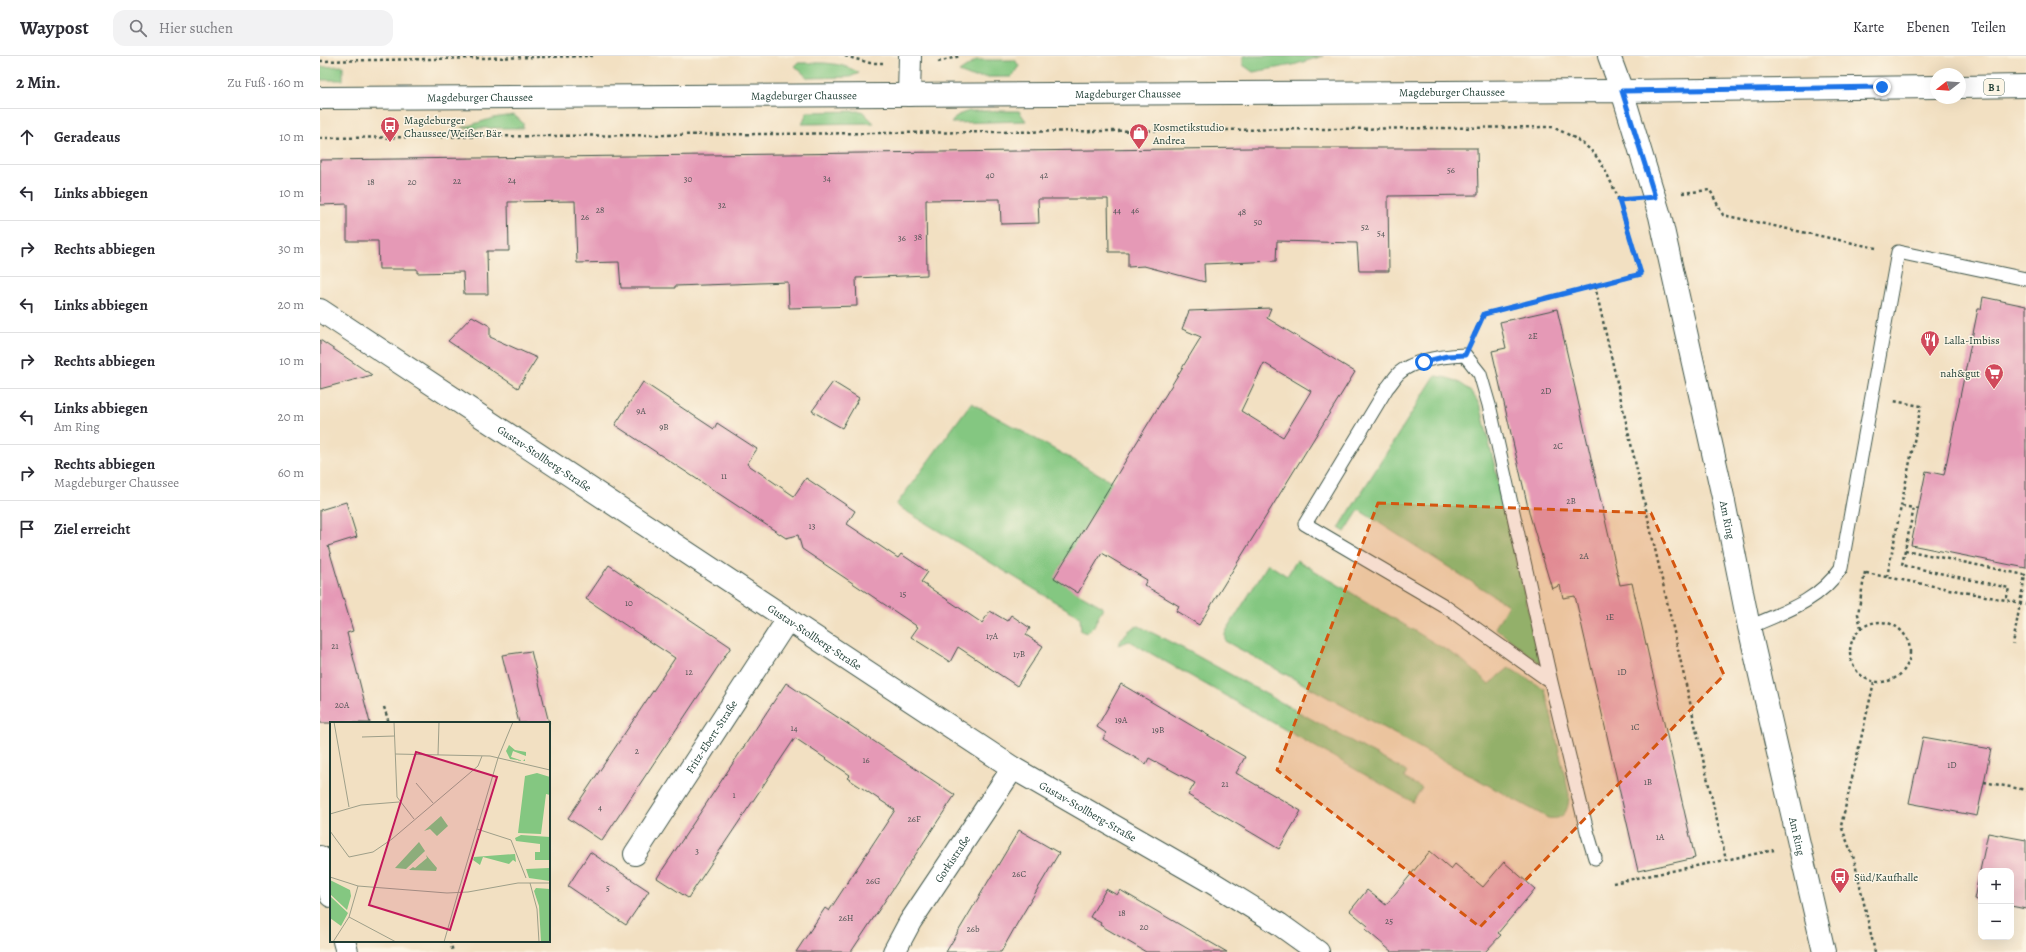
<!DOCTYPE html>
<html lang="de">
<head>
<meta charset="utf-8">
<style>
	:root { --surface:#fff; --page:#f2f2f3; --text:#2b2b33; --muted:#7c7c81; --line:#e1e1e2 }
	body { margin:0; font-family:Alegreya,serif; background:var(--page); color:var(--text) }
	.controls { position:absolute; right:12px; bottom:12px; display:grid; overflow:hidden; border-radius:8px; box-shadow:0 4px 16px #0002 }
	.controls button { width:36px; height:36px; display:grid; place-items:center; padding:0; border:0; border-bottom:1px solid var(--line); background:var(--surface); color:var(--text); font:20px sans-serif }
	.compass { position:absolute; left:1610px; top:12px; width:36px; height:36px; border-radius:50%; background:var(--surface); box-shadow:0 4px 16px #0002; rotate:253deg }
	.stop { position:absolute; width:12px; height:12px; margin:-9px; border:3px solid #1a73e8; border-radius:50%; background:#fff }
	.stop.end { background:#1a73e8; border-color:#fff; box-shadow:0 1px 4px #0008 }
	.list { margin:0; padding:0; list-style:none }
	h2 { display:flex; justify-content:space-between; align-items:center; height:52px; margin:0; padding:0 16px; font-size:17px }
	h2 small { font-size:13px; font-weight:400; color:var(--muted) }
	.list li { display:grid; grid-template-columns:26px 1fr auto; gap:12px; align-items:center; box-sizing:border-box; height:56px; padding:0 16px; border-top:1px solid var(--line) }
	.list b { display:block; font-size:15px; white-space:nowrap }
	.list p { margin:0; font-size:13px; white-space:nowrap; color:var(--muted) }
	.list em { font-size:13px; font-style:normal; color:var(--muted) }
	.icon { flex:none; width:22px; height:22px; fill:none; stroke:currentColor; stroke-width:2; stroke-linecap:round; stroke-linejoin:round }
	.map { position:relative; flex:none; width:1706px; height:896px; overflow:hidden }
	header { display:flex; align-items:center; gap:24px; box-sizing:border-box; height:56px; padding:0 20px; background:var(--surface); border-bottom:1px solid var(--line) }
	header strong { font-size:19px }
	nav { display:flex; gap:22px; margin-inline-start:auto; font-size:14px }
	.search { width:280px; height:36px; background:var(--page); display:flex; align-items:center; gap:10px; box-sizing:border-box; padding:0 14px; border-radius:12px; color:var(--muted); font-size:15px }
	main { display:flex }
	aside { flex:1; background:var(--surface) }
	.map>svg:first-child { display:block }
	.green { fill:#84c781; stroke:#52825a }
	.building { fill:#e599b6; fill-rule:evenodd }
	.lines { fill:none; stroke-linecap:round; stroke-linejoin:round }
	.lane-casing { stroke:#3f5549; stroke-width:15 }
	.street-casing { stroke:#3f5549; stroke-width:24 }
	.secondary-casing { stroke:#3f5549; stroke-width:24 }
	.primary-casing { stroke:#3f5549; stroke-width:24 }
	.path { stroke:#3f5549; stroke-width:2.5; stroke-dasharray:3 3; stroke-linecap:butt }
	.lane { stroke:#fff; stroke-width:13 }
	.street { stroke:#fff; stroke-width:22 }
	.secondary { stroke:#fff; stroke-width:22 }
	.primary { stroke:#fff; stroke-width:22 }
	.route { stroke:#1a73e8; stroke-width:5 }
	.marked { fill:#d45610; fill-opacity:0.2; stroke:#d45610; stroke-width:3; stroke-dasharray:8 5; stroke-linejoin:round }
	.labels { text-anchor:middle; stroke-width:3; stroke-linejoin:round; paint-order:stroke }
	.number-label { font-size:9px; fill:#505454 }
	.shield { fill:#fcf5e5; stroke:#617469; stroke-width:1 }
	.shield-label { font-size:10px; font-weight:bold; fill:#1f3d34 }
	.street-label { font-size:11px; fill:#1f3d34; stroke:#fcf5e5 }
	.poi-label { font-size:11px; fill:#1f3d34; stroke:#fcf5e5; text-anchor:start }
	.inset-road { fill:none; stroke:#9e9f89; stroke-width:1 }
	.view { fill:#c2185b; fill-opacity:0.15; stroke:#c2185b; stroke-width:2 }
	.inset-edge { fill:none; stroke:#1f3d34; stroke-width:2 }
</style>
</head>
<body>
<header>
<strong>Waypost</strong>
<div class="search"><svg class="icon" aria-label="search" viewBox="0 0 24 24"><circle cx="10" cy="10" r="6"/><path d="M15 15l6 6"/></svg>Hier suchen</div>
<nav><a>Karte</a><a>Ebenen</a><a>Teilen</a></nav>
</header>
<main>
<aside>
<h2>2 Min.<small>Zu Fuß · 160 m</small></h2>
<ul class="list">
<li><svg class="icon" aria-label="ahead" viewBox="0 0 24 24"><path d="M12 20V5M6 11l6-6 6 6"/></svg><div><b>Geradeaus</b></div><em>10 m</em></li>
<li><svg class="icon" aria-label="left" viewBox="0 0 24 24"><path d="M17 20v-9H6M10 6l-5 5 5 5"/></svg><div><b>Links abbiegen</b></div><em>10 m</em></li>
<li><svg class="icon" aria-label="right" viewBox="0 0 24 24"><path d="M7 20v-9h11M14 6l5 5-5 5"/></svg><div><b>Rechts abbiegen</b></div><em>30 m</em></li>
<li><svg class="icon" aria-label="left" viewBox="0 0 24 24"><path d="M17 20v-9H6M10 6l-5 5 5 5"/></svg><div><b>Links abbiegen</b></div><em>20 m</em></li>
<li><svg class="icon" aria-label="right" viewBox="0 0 24 24"><path d="M7 20v-9h11M14 6l5 5-5 5"/></svg><div><b>Rechts abbiegen</b></div><em>10 m</em></li>
<li><svg class="icon" aria-label="left" viewBox="0 0 24 24"><path d="M17 20v-9H6M10 6l-5 5 5 5"/></svg><div><b>Links abbiegen</b><p>Am Ring</p></div><em>20 m</em></li>
<li><svg class="icon" aria-label="right" viewBox="0 0 24 24"><path d="M7 20v-9h11M14 6l5 5-5 5"/></svg><div><b>Rechts abbiegen</b><p>Magdeburger Chaussee</p></div><em>60 m</em></li>
<li><svg class="icon" aria-label="arrive" viewBox="0 0 24 24"><path d="M6 21V4h12l-3 4 3 4H6"/></svg><div><b>Ziel erreicht</b></div></li>
</ul>
</aside>
<div class="map">
<svg width="1706" height="896" viewBox="0 0 1706 896">
	<rect width="100%" height="100%" fill="#fcf5e5"/>
	<filter id="ink" filterUnits="userSpaceOnUse"><feTurbulence type="fractalNoise" baseFrequency=".025" numOctaves="2"/><feDisplacementMap in="SourceGraphic" scale="8" xChannelSelector="R" yChannelSelector="G"/><feConvolveMatrix kernelMatrix="1 2 1 2 8 2 1 2 1" color-interpolation-filters="sRGB"/></filter>
	<filter id="wash" filterUnits="userSpaceOnUse"><feTurbulence type="fractalNoise" baseFrequency=".012" numOctaves="4" result="noise"/><feDisplacementMap in="SourceGraphic" scale="16" xChannelSelector="R" yChannelSelector="G"/><feGaussianBlur stdDeviation="0.9" result="paint"/><feColorMatrix in="noise" values="0 0 0 0 0 0 0 0 0 0 0 0 0 0 0 0 0 1.4 0 .05"/><feComposite in="paint" operator="in"/></filter>
	<g filter="url(#wash)">
		<rect width="100%" height="100%" fill="#f2e0c2"/>
		<!-- green -->
		<g class="green">
			<path d="M923,0h80l-30,9 -40,7 -10,-7z"/>
			<path d="M657,4h38l4,6 -8,11h-39l-13,-5z"/>
			<path d="M478,7c22,0 42,-2 61,10l-9,4 -42,1 -13,-12z"/>
			<path d="M23,10v14h-23v-13z"/>
			<path d="M542,55l12,12 -72,1 5,-12z"/>
			<path d="M649,55h50l7,10 -75,2 7,-8z"/>
			<path d="M194,59l9,8v5h-61l31,-10z"/>
			<path d="M1115,320c23,2 37,12 46,32l60,256 -46,-36 13,-23 -149,-95 -14,22 -6,-4z"/>
			<path d="M651,347l142,79 -35,111 25,14 -9,19 -7,7 -6,-2 -1,-14 -184,-112z"/>
			<path d="M977,504l164,99 28,25 20,-16 36,21 24,105c0,15 -4,27 -21,24l-323,-177v-8l43,-69 19,12z"/>
			<path d="M819,570l51,26 217,120 -3,6 18,10 -9,14 -284,-161 -11,4c6,-9 10,-17 21,-19z"/>
		</g>
		<g id="blocks">
			<!-- building -->
			<g class="building">
				<path d="M931,92h226l1,45v2l-90,1 1,75h-30l-2,-28 -80,-2 -1,20 -72,3 1,18 -61,-16 -16,1v-15h-19l-1,-53h-70l1,24 -38,1 -1,-25 -74,1 1,75 -71,3 1,28 -68,2 -1,-26 -113,4v2h-54l-2,-26 -42,1 -2,-62 -67,1 1,49h-22l1,43h-24l-1,-22 -46,1v-4h-38l-1,-28h-31v-37l-27,1v-45z"/>
				<path d="M1663,241l43,9v262l-115,-23 15,-74 18,4 34,-166h3z"/>
				<path d="M951,252l-4,10 88,54 -156,253 -23,-14 3,-5 -35,-21 3,-5 -45,-27 -24,40 -24,-15 147,-241 -19,-8 7,-18zM944,307l47,28 -28,46 -42,-26z"/>
				<path d="M1237,253l63,276 12,-2 63,275 -57,13 -63,-275 -12,2 -3,-13 -8,4 -22,-73 -38,-165 14,-3 -6,-26z"/>
				<path d="M152,260l18,10v11l47,21 -19,30 -70,-47z"/>
				<path d="M0,284l52,35 -52,14z"/>
				<path d="M323,326l71,47 3,-6 40,26 -10,15 47,32 12,-18 49,33 -8,13 51,34 3,-4 27,18 -7,10 61,41 8,-12 17,10 4,-6 19,13 -4,7 17,11 -26,40 -59,-39 -8,15 -39,-25 7,-10 -116,-78 -4,-14 -12,3 -171,-113z"/>
				<path d="M513,326l26,16 -17,30 -30,-17z"/>
				<path d="M26,446l11,35 -29,9 25,85 -6,2 23,90h-50v-213z"/>
				<path d="M289,509l122,82 -129,194 -34,-23 107,-160 -89,-59z"/>
				<path d="M211,595l18,72h-30l-17,-68z"/>
				<path d="M466,627l169,112 -104,157h-55l29,-44 4,3 66,-101 -48,-32 3,-3 -55,-37 -107,160 -31,-20z"/>
				<path d="M801,628l124,73 -9,16 65,38 -22,38 -91,-54 7,-12 -46,-25 -3,6 -43,-25 3,-6 -9,-6z"/>
				<path d="M1603,681l68,12 -14,67 -68,-13z"/>
				<path d="M699,774l40,23 -41,69 -17,30h-55z"/>
				<path d="M1668,777l38,7v69l-15,-3v-35h-30v30l-7,-2z"/>
				<path d="M1110,795l21,18 4,-5 28,23 21,-25 31,27 -37,44 3,2 -16,17h-93l-27,-23 3,-3 -18,-15 17,-21 19,15z"/>
				<path d="M270,796l59,39 -23,34 -58,-39z"/>
				<path d="M786,833l11,6 3,-5 107,62h-81l-46,-27 1,-2 -11,-6z"/>
			</g>
		</g>
	</g>
	<g filter="url(#ink)">
		<use href="#blocks" fill-opacity="0" stroke="#3f5549" stroke-width="1"/>
		<g class="lines">
			<!-- lane casing -->
			<g class="lane-casing">
				<g id="lane">
					<path d="M1429,571c35,-15 70,-26 92,-59l57,-316 128,27"/>
					<path d="M1231,626l-108,-77 -138,-81 82,-136c4,-4 7,-10 12,-15 16,-14 45,-17 66,-18l15,19 9,31 62,277 36,149 8,27"/>
				</g>
			</g>
			<!-- street casing -->
			<g class="street-casing">
				<g id="street">
					<path d="M589,39l1,-39"/>
					<path id="s1" d="M0,254l693,458 198,114 68,42 39,28"/>
					<path id="s2" d="M315,798l153,-235"/>
					<path d="M0,801l11,39"/>
					<path d="M24,885l3,11"/>
					<path id="s3" d="M574,896l16,-30 103,-154"/>
				</g>
			</g>
			<!-- secondary casing -->
			<g class="secondary-casing">
				<g id="secondary">
					<path id="s4" d="M0,42l1302,-7 38,125 63,281 26,130 75,325"/>
				</g>
			</g>
			<!-- primary casing -->
			<g class="primary-casing">
				<g id="primary">
					<path d="M1289,0l13,35 314,-4"/>
					<path d="M1640,31l66,-1"/>
				</g>
			</g>
			<!-- path -->
			<g class="path">
				<path d="M525,0l25,7h13"/>
				<path d="M0,5l273,-5"/>
				<path d="M618,6l22,-6"/>
				<path d="M0,82l1232,-11c44,19 48,31 67,73"/>
				<path d="M1362,137l28,-3 13,25 153,33"/>
				<path d="M1275,230l131,574"/>
				<path d="M1154,279l10,-21 157,-40 -22,-74 8,-1"/>
				<path d="M1582,450l12,2"/>
				<path d="M1599,453l-5,-1 -9,42 120,25 -12,69"/>
				<path d="M1585,494l-3,15 107,23 -3,13"/>
				<path d="M1546,517l160,31"/>
				<path d="M1567,521l34,-171 -27,-5"/>
				<circle cx="1560" cy="596" r="30"/>
				<path d="M1541,572l-3,-14 7,-42"/>
				<path d="M1554,626l-33,144 13,33 21,93"/>
				<path d="M64,651l5,16"/>
				<path d="M1664,726l42,8"/>
				<path d="M1293,827l161,-33"/>
				<path d="M130,885l3,11"/>
			</g>
			<!-- lane -->
			<use href="#lane" class="lane"/>
			<!-- street -->
			<use href="#street" class="street"/>
			<!-- secondary -->
			<use href="#secondary" class="secondary"/>
			<!-- primary -->
			<use href="#primary" class="primary"/>
		</g>
	</g>
	<g class="lines" filter="url(#ink)">
		<!-- route -->
		<path class="route" d="M1104,306l23,-6 18,-1 19,-41 157,-40 -22,-74 36,-3 -33,-106 260,-4"/>
	</g>
	<!-- marked area -->
	<path class="marked" d="M1058,447l273,10 73,162 -244,252 -203,-157z"/>
	<!-- icons -->
	<defs>
		<g id="bus-pin" transform="scale(1)"><path d="M0 17L-7.5 6A9.5 9.5 0 1 1 7.5 6Z" fill="#d1495b" stroke="#fcf5e5"/><path d="M-5-6H5V4H4V6H2V4H-2V6H-4V4H-5ZM-3.5-4V0h7V-4ZM-3.5 1.2v1.5H-2V1.2ZM2 1.2v1.5H3.5V1.2Z" fill="#fff"/></g>
		<g id="shop-pin" transform="scale(1)"><path d="M0 17L-7.5 6A9.5 9.5 0 1 1 7.5 6Z" fill="#d1495b" stroke="#fcf5e5"/><path d="M-5-2.5h2.3a2.7 3.5 0 0 1 5.4 0H5L5.5 6h-11ZM-1.5-2.5h3a1.5 2.3 0 0 0-3 0Z" fill="#fff"/></g>
		<g id="restaurant-pin" transform="scale(1)"><path d="M0 17L-7.5 6A9.5 9.5 0 1 1 7.5 6Z" fill="#d1495b" stroke="#fcf5e5"/><path d="M-5-6h1v4h1v-4h1v4h1v-4h1v5L-1.5 .5V6h-2V.5L-5-1ZM5-6V6H3V1.5H1.5Q1.5-4 5-6Z" fill="#fff"/></g>
		<g id="supermarket-pin" transform="scale(1)"><path d="M0 17L-7.5 6A9.5 9.5 0 1 1 7.5 6Z" fill="#d1495b" stroke="#fcf5e5"/><path d="M-6-5.5h2.5l.6 2H6L4.5 2H-2.5L-4.4-4H-6ZM-1.5 3.2a1.3 1.3 0 1 0 .1 0ZM3 3.2a1.3 1.3 0 1 0 .1 0Z" fill="#fff"/></g>
	</defs>
	<g fill-rule="evenodd">
		<use href="#bus-pin" x="70" y="70"/>
		<use href="#shop-pin" x="819" y="77"/>
		<use href="#restaurant-pin" x="1610" y="284"/>
		<use href="#supermarket-pin" x="1674" y="317"/>
		<use href="#bus-pin" x="1520" y="821"/>
	</g>
	<g class="labels">
		<!-- number labels -->
		<g class="number-label">
			<text x="1131" y="117">56</text>
			<text x="670" y="122">40</text>
			<text x="724" y="122">42</text>
			<text x="507" y="125">34</text>
			<text x="368" y="126">30</text>
			<text x="192" y="127">24</text>
			<text x="137" y="128">22</text>
			<text x="51" y="129">18</text>
			<text x="92" y="129">20</text>
			<text x="402" y="152">32</text>
			<text x="280" y="157">28</text>
			<text x="797" y="157">44</text>
			<text x="815" y="157">46</text>
			<text x="922" y="159">48</text>
			<text x="265" y="164">26</text>
			<text x="938" y="169">50</text>
			<text x="1045" y="174">52</text>
			<text x="1061" y="180">54</text>
			<text x="598" y="184">38</text>
			<text x="582" y="185">36</text>
			<text x="1213" y="283">2E</text>
			<text x="1226" y="338">2D</text>
			<text x="321" y="358">9A</text>
			<text x="344" y="374">9B</text>
			<text x="1238" y="393">2C</text>
			<text x="404" y="423">11</text>
			<text x="1251" y="448">2B</text>
			<text x="492" y="473">13</text>
			<text x="1264" y="503">2A</text>
			<text x="583" y="541">15</text>
			<text x="309" y="550">10</text>
			<text x="1290" y="564">1E</text>
			<text x="672" y="583">17A</text>
			<text x="15" y="593">21</text>
			<text x="699" y="601">17B</text>
			<text x="369" y="619">12</text>
			<text x="1302" y="619">1D</text>
			<text x="22" y="652">20A</text>
			<text x="801" y="667">19A</text>
			<text x="1315" y="674">1C</text>
			<text x="474" y="675">14</text>
			<text x="838" y="677">19B</text>
			<text x="317" y="698">2</text>
			<text x="546" y="707">16</text>
			<text x="1632" y="712">1D</text>
			<text x="1328" y="729">1B</text>
			<text x="905" y="731">21</text>
			<text x="414" y="742">1</text>
			<text x="280" y="754">4</text>
			<text x="594" y="766">26F</text>
			<text x="1340" y="784">1A</text>
			<text x="377" y="798">3</text>
			<text x="699" y="821">26C</text>
			<text x="553" y="828">26G</text>
			<text x="288" y="835">5</text>
			<text x="802" y="860">18</text>
			<text x="526" y="865">26H</text>
			<text x="1069" y="868">25</text>
			<text x="824" y="874">20</text>
			<text x="653" y="876">26b</text>
		</g>
		<!-- shield labels -->
		<rect class="shield" x="1664" y="23" width="20" height="16" rx="3"/>
		<g class="shield-label">
			<text x="1674" y="35">B 1</text>
		</g>
		<!-- street labels -->
		<g class="street-label">
			<text dy="4" stroke="none"><textPath href="#s4" startOffset="1132">Magdeburger Chaussee</textPath></text>
			<text dy="4" stroke="none"><textPath href="#s4" startOffset="808">Magdeburger Chaussee</textPath></text>
			<text dy="4" stroke="none"><textPath href="#s4" startOffset="484">Magdeburger Chaussee</textPath></text>
			<text dy="4" stroke="none"><textPath href="#s4" startOffset="160">Magdeburger Chaussee</textPath></text>
			<text dy="4" stroke="none"><textPath href="#s1" startOffset="269">Gustav-Stollberg-Straße</textPath></text>
			<text dy="4" stroke="none"><textPath href="#s4" startOffset="1744">Am Ring</textPath></text>
			<text dy="4" stroke="none"><textPath href="#s1" startOffset="593">Gustav-Stollberg-Straße</textPath></text>
			<text dy="4" stroke="none"><textPath href="#s2" startOffset="140">Fritz-Ebert-Straße</textPath></text>
			<text dy="4" stroke="none"><textPath href="#s1" startOffset="917">Gustav-Stollberg-Straße</textPath></text>
			<text dy="4" stroke="none"><textPath href="#s4" startOffset="2068">Am Ring</textPath></text>
			<text dy="4" stroke="none"><textPath href="#s3" startOffset="110">Gorkistraße</textPath></text>
		</g>
		<!-- poi labels -->
		<g class="poi-label">
			<text x="84" y="68">Magdeburger<tspan x="84" dy="13">Chaussee/Weißer Bär</tspan></text>
			<text x="833" y="75">Kosmetikstudio<tspan x="833" dy="13">Andrea</tspan></text>
			<text x="1624" y="288">Lalla-Imbiss</text>
			<text x="1660" y="321" text-anchor="end">nah&amp;gut</text>
			<text x="1534" y="825">Süd/Kaufhalle</text>
		</g>
	</g>
	<!-- overview -->
	<g transform="translate(10 666)">
		<rect width="220" height="220" fill="#f2e0c2"/>
		<path d="M179,23l6,5 11,2v4l-13,-5 -2,6 12,4 2,-2v2l-15,-2 -4,-8zM207,51l13,4v18l-4,-1 -5,40 -23,-1 7,-57zM111,94l7,10 -11,10 -7,-7 -6,2zM191,113l29,2v44l-21,-3 -3,-9 23,-1v-8h-14v-8h5v-8l-24,-3 -1,-3zM89,120l6,9 -19,18 -11,-1zM185,132l1,8 -3,-2 -4,4 -26,-7 -3,8 -7,-5 1,-3zM96,133l11,13 -1,3 -27,-1 4,-3 2,1 12,-10zM0,158l20,10 1,6 -4,14 -17,-16zM206,166l14,1v53h-9l-2,-36 -5,-15zM0,174l18,17 -7,13 -11,-8z" fill="#84c781"/>
		<path class="inset-road" d="M4,0l15,85M64,0l3,75 17,22M32,15l33,-1M65,32l95,2 60,14M108,33l1,-33M86,61l17,20M0,92l31,-9 38,-3M147,107l34,11 15,38M0,109l19,26 24,-5 19,-13 86,-73 4,-10M0,155l28,9 89,7 21,-1 50,-9h32M200,161l7,26 2,33M128,171l40,-135 15,-36M19,195l47,25M3,220l16,-25 9,-31M114,220l14,-49"/>
		<path class="view" d="M86,30l81,25 -47,153 -81,-25z"/>
		<rect width="220" height="220" class="inset-edge"/>
	</g>
</svg>
<div class="controls">
<button>+</button>
<button>−</button>
</div>
<svg class="compass" viewBox="-18 -18 36 36"><path d="M0-13l5 13h-10z" fill="#e53935"/><path d="M0 13l5-13h-10z" fill="#7c7c81"/></svg>
<div class="stop" style="left:1104px;top:306px"></div>
<div class="stop end" style="left:1562px;top:31px"></div>
</div>
</main>
</body>
</html>
